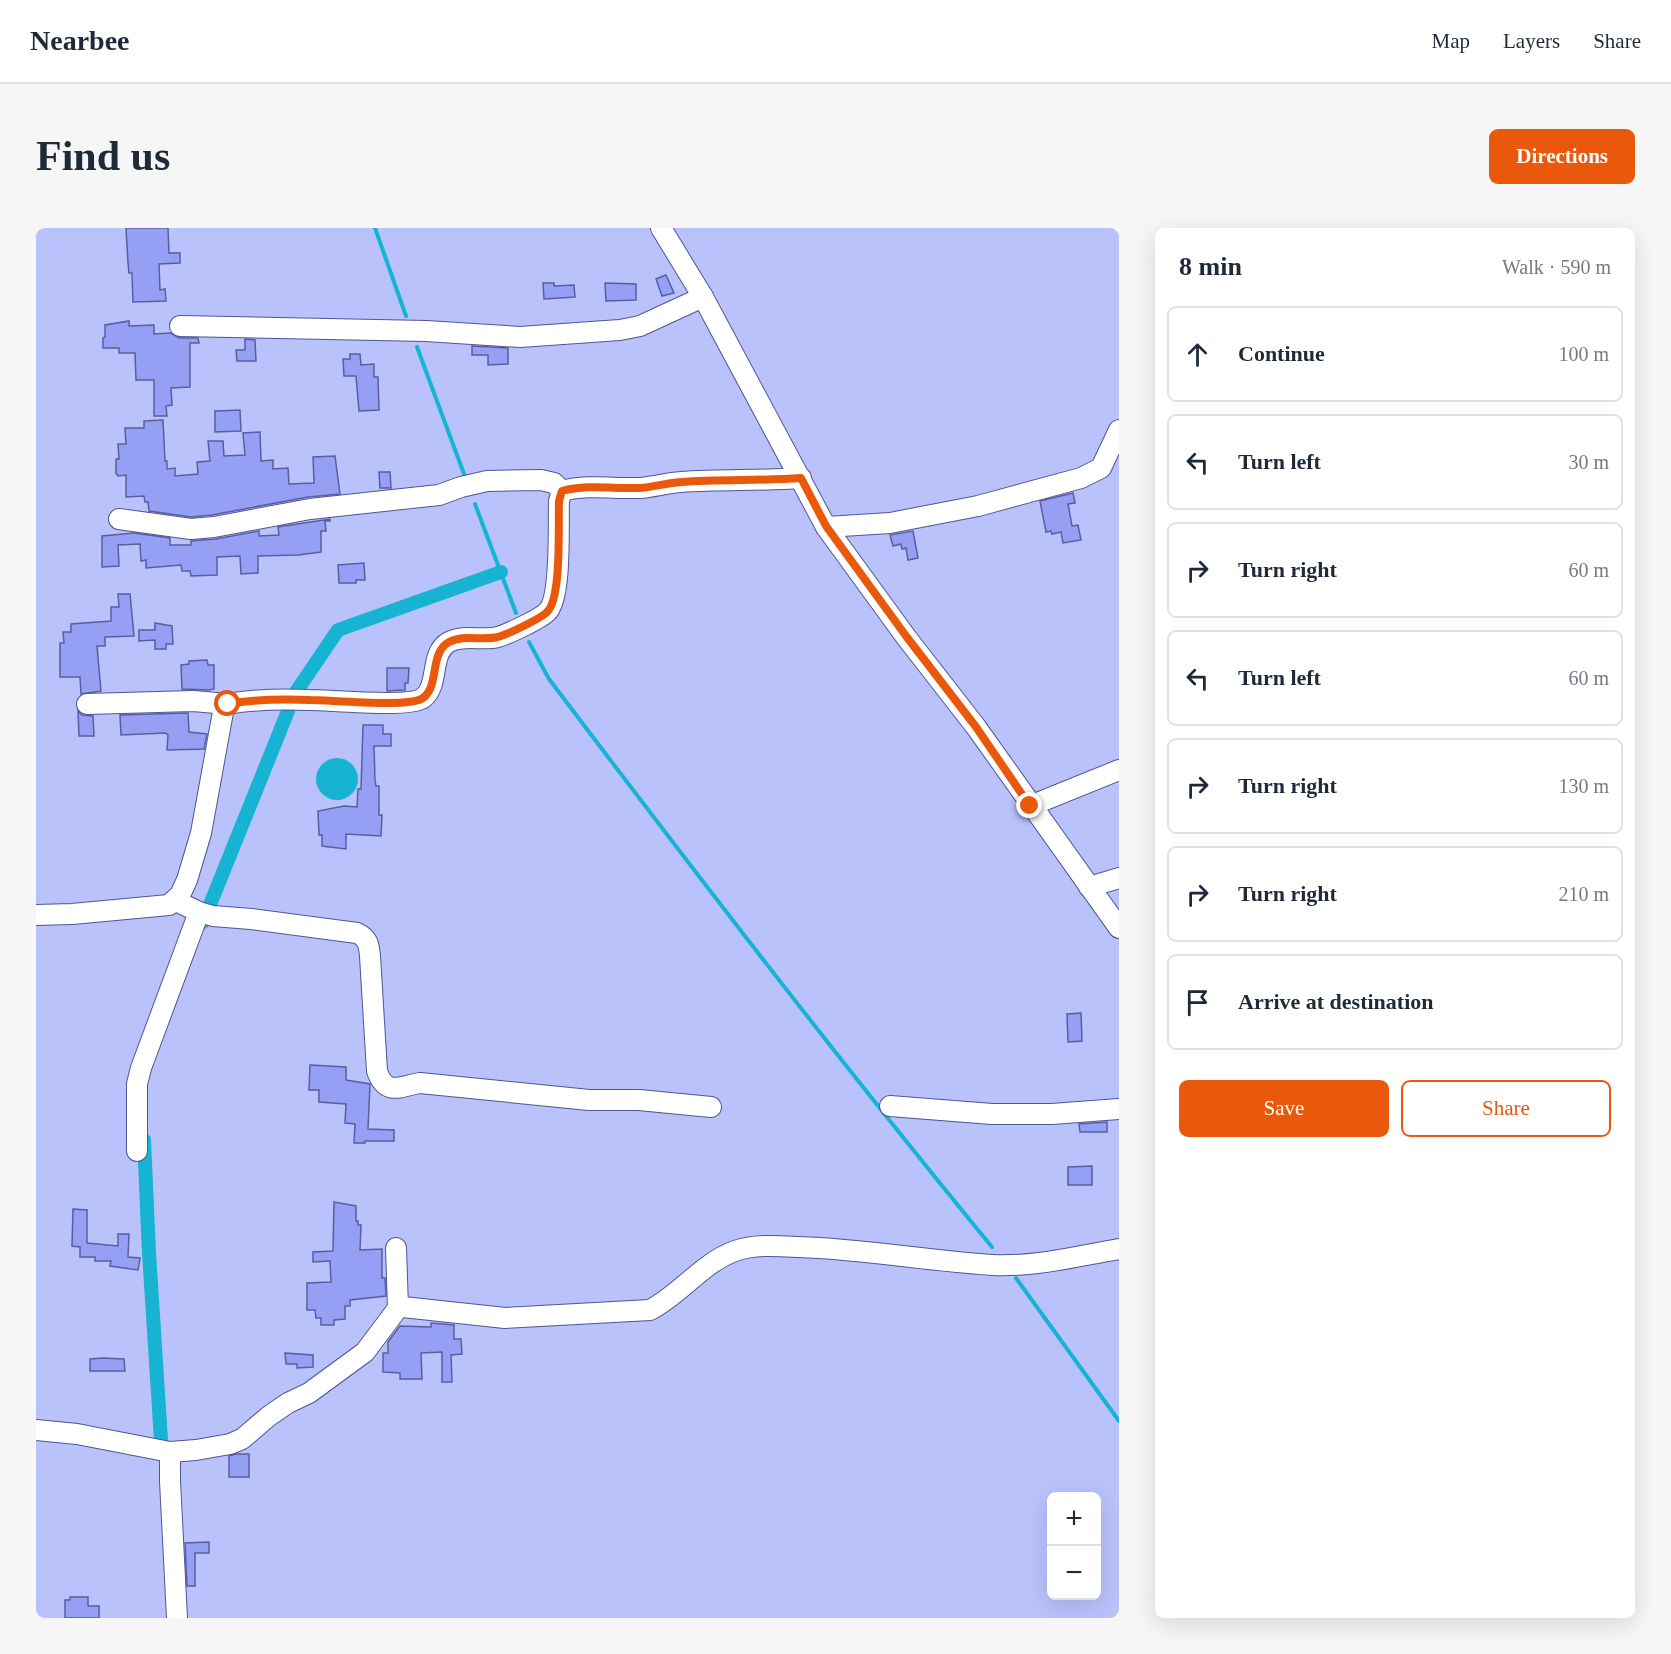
<!DOCTYPE html>
<html lang="en">
<head>
<meta charset="utf-8">
<style>
	:root { --surface:#fff; --page:#f6f6f7; --text:#1f2937; --muted:#747a83; --line:#e0e1e3; --accent:#ea580c }
	body { margin:0; font-family:"Times New Roman",serif; background:var(--page); color:var(--text) }
	.controls { position:absolute; right:18px; bottom:18px; display:grid; overflow:hidden; border-radius:9px; box-shadow:0 6px 24px #0002 }
	.controls button { width:54px; height:54px; display:grid; place-items:center; padding:0; border:0; border-bottom:2px solid var(--line); background:var(--surface); color:var(--text); font:30px sans-serif }
	.stop { position:absolute; width:18px; height:18px; margin:-14px; border:4px solid #ea580c; border-radius:50%; background:#fff }
	.stop.end { background:#ea580c; border-color:#fff; box-shadow:0 2px 6px #0008 }
	.list { margin:0; padding:0; list-style:none }
	h2 { display:flex; justify-content:space-between; align-items:center; height:78px; margin:0; padding:0 24px; font-size:26px }
	h2 small { font-size:20px; font-weight:400; color:var(--muted) }
	.list li { display:grid; grid-template-columns:39px 1fr auto; gap:18px; align-items:center; box-sizing:border-box; height:96px; margin:0 12px 12px; padding:0 12px; border:2px solid var(--line); border-radius:9px }
	.list b { display:block; font-size:22px; white-space:nowrap }
	.list em { font-size:20px; font-style:normal; color:var(--muted) }
	.actions { display:flex; gap:12px; padding:18px 24px }
	.actions a { flex:1; padding:14px 0; border:2px solid var(--accent); border-radius:9px; text-align:center; font-size:21px; color:var(--accent) }
	.actions .main { background:var(--accent); color:#fff }
	.icon { flex:none; width:33px; height:33px; fill:none; stroke:currentColor; stroke-width:2; stroke-linecap:round; stroke-linejoin:round }
	.map { position:relative; flex:none; width:1083px; height:1390px; overflow:hidden; border-radius:9px }
	header { display:flex; align-items:center; gap:36px; box-sizing:border-box; height:84px; padding:0 30px; background:var(--surface); border-bottom:2px solid var(--line) }
	header strong { font-size:28px }
	nav { display:flex; gap:33px; margin-inline-start:auto; font-size:21px }
	.intro { display:flex; align-items:center; justify-content:space-between; box-sizing:border-box; height:144px; padding:0 36px }
	h1 { margin:0; font-size:42px }
	.button { padding:15px 27px; border-radius:9px; background:var(--accent); color:#fff; font-size:21px; font-weight:700 }
	main { display:flex; gap:36px; padding:0 36px }
	aside { flex:1; background:var(--surface); border-radius:9px; box-shadow:0 6px 24px #0002 }
	.map>svg:first-child { display:block }
	.water { fill:#17b3d3 }
	.lines { fill:none; stroke-linecap:round; stroke-linejoin:round }
	.stream { stroke:#17b3d3; stroke-width:4 }
	.canal { stroke:#17b3d3; stroke-width:14 }
	.building { fill:#95a0f5; stroke:#585e9f; stroke-width:1.5 }
	.minor-casing { stroke:#4f5595; stroke-width:22 }
	.minor { stroke:#fff; stroke-width:20 }
	.route { stroke:#ea580c; stroke-width:8 }
</style>
</head>
<body>
<header>
<strong>Nearbee</strong>
<nav><a>Map</a><a>Layers</a><a>Share</a></nav>
</header>
<div class="intro"><h1>Find us</h1><a class="button">Directions</a></div>
<main>
<div class="map">
<svg width="1083" height="1390" viewBox="0 0 1083 1390">
	<rect width="100%" height="100%" fill="#bac2fc"/>
	<!-- water -->
	<circle class="water" cx="301" cy="551" r="21"/>
	<g class="lines">
		<!-- stream -->
		<g class="stream">
			<path d="M339,0l31,88"/>
			<path d="M381,119l47,127"/>
			<path d="M439,276l41,109"/>
			<path d="M493,414l20,37c145,192 291,383 443,568"/>
			<path d="M980,1050l103,143"/>
		</g>
		<!-- canal -->
		<g class="canal">
			<path d="M260,464l42,-62 163,-58"/>
			<path d="M167,694l85,-211"/>
			<path d="M108,912l5,113 12,187"/>
		</g>
	</g>
	<!-- building -->
	<g class="building">
		<path d="M90,0h42l1,25h11v10l-21,1 1,26 5,-1 1,12 -33,1 -1,-29h-3l-1,-10z"/>
		<path d="M630,47l8,18 -12,3 -6,-17z"/>
		<path d="M507,55h11v3l20,-1 1,12 -31,2z"/>
		<path d="M569,55l31,1v16l-30,1z"/>
		<path d="M93,93v5l25,-1v9l17,-1 8,5h19l1,5h-9v44l-19,1 1,17 -6,1 1,10h-13v-36h-18l-1,-27h-16v-5h-16v-10l2,-1v-12z"/>
		<path d="M209,111l10,1 1,21h-19l-1,-11h9z"/>
		<path d="M436,118l36,2v16l-20,1v-10h-16z"/>
		<path d="M314,126h10l1,11 13,-1v13h4l1,33 -20,1 -3,-35h-12l-1,-17h7z"/>
		<path d="M204,182l1,21 -26,1v-21z"/>
		<path d="M127,192l2,41h2v8l8,-1v8l23,-2 -1,-12 13,-1 -2,-20h15l1,15 21,-1 -2,-22 17,-1 1,29 12,-1v9l15,-1 1,16 25,-1 -1,-26 22,-1 5,38 -32,3 -96,18 -21,2 -42,-6 -1,-9h-3l-1,-6 -18,1v-22l-8,1 -2,-3v-14h3l-1,-15h8l-1,-16h19v-7z"/>
		<path d="M343,244h11l1,16h-11z"/>
		<path d="M1037,265l2,10 -7,1 4,22 6,-1 3,15 -18,3 -2,-11 -9,2 -1,-3 -5,1 -6,-31z"/>
		<path d="M294,291v2h-5l1,10h-5v21l-23,3 -40,1v17l-17,1 -1,-18 -23,1v18l-26,1 -1,-5h-8l-1,-6 -35,3v-8l-5,1 -1,-17 -22,1 1,21 -17,1v-31l32,-3 36,5v7h21v-4l25,-2 43,-8v5l20,-1 -1,-8z"/>
		<path d="M877,303l5,27 -10,2 -2,-12 -4,1 -1,-5 -8,2 -3,-11z"/>
		<path d="M328,335l1,17h-9v3h-17l-1,-18z"/>
		<path d="M82,366h12l4,42 -29,1v9h-8l4,45 -20,3 -1,-17h-20v-34h4l-1,-11h8v-8l40,-3v-14h8z"/>
		<path d="M119,395l17,3 1,18h-7v5h-11v-9l-16,1v-11h16z"/>
		<path d="M171,432l1,5h6v24l-5,1 -27,-1 -1,-24 8,-1v-3z"/>
		<path d="M351,440h22l-1,15h-3v7l-18,1z"/>
		<path d="M42,483l4,4 11,1 1,20h-15z"/>
		<path d="M152,485l1,19 18,2 -3,15 -37,1 1,-15 -3,-2 -44,2 -1,-20z"/>
		<path d="M327,497h20v9h8v12h-17l1,34 1,6h3v29h3l-1,21 -35,-2v15l-24,-3v-11h-3l-1,-24 26,-5 13,1 1,-18h3z"/>
		<path d="M1045,785l1,28 -14,1 -1,-28z"/>
		<path d="M274,837l36,2v13l24,4 -2,45 26,1v11h-29v2h-11l1,-19 -10,-1 1,-19 -27,-2v-12h-10z"/>
		<path d="M1071,894v10h-27l-1,-8z"/>
		<path d="M1056,938v19h-24v-18z"/>
		<path d="M298,974l22,4v15h2v4h3l-1,25 22,-1v29h3l1,18 -36,4v6h-5v13l-11,1v5h-13v-7h-5l-1,-8h-8v-27l24,-1 -1,-21 -17,1v-10l20,-1z"/>
		<path d="M37,981l14,1v33l31,3v-12h11l-1,23 12,1 -2,12 -28,-4 1,-5h-16v-4h-15v-10l-8,-1z"/>
		<path d="M395,1095l23,2v14h7l1,15 -11,1 1,27h-10v-30l-21,1 1,26h-22v-6l-17,-1v-19h5v-11l12,-16 31,1z"/>
		<path d="M249,1125l28,2v12l-16,1v-4h-11z"/>
		<path d="M67,1130l21,1 1,12h-35v-12z"/>
		<path d="M200,1226h13v23h-20v-21z"/>
		<path d="M173,1314v11h-14v33h-8l-2,-43z"/>
		<path d="M34,1369h18v9h11v12h-34v-18h5z"/>
	</g>
	<g class="lines">
		<!-- minor casing -->
		<g class="minor-casing">
			<g id="minor">
				<path d="M625,0l42,69 123,230 80,110 70,90 143,201"/>
				<path d="M144,98l246,5 94,6 100,-7 20,-4 63,-29"/>
				<path d="M83,291l72,10 23,-2 96,-18 129,-14 22,-8 26,-6 54,-1 13,3 8,8"/>
				<path d="M790,299l64,-4 88,-17 103,-28 20,-10 18,-38"/>
				<path d="M51,476l106,-3 35,3"/>
				<path d="M994,578l89,-36"/>
				<path d="M1053,659l30,-9"/>
				<path d="M140,673l23,11 14,4 38,3 106,14c11,5 12,12 13,23l7,115c9,26 24,15 43,12l169,17h50l72,7"/>
				<path d="M0,687l36,-1 97,-9 11,-10 7,-15 14,-47 22,-121 5,-8c27,-5 55,-5 82,-4 20,0 99,8 113,-2 17,-13 6,-45 26,-56 15,-8 33,-1 49,-5 10,-3 42,-18 49,-25 15,-14 11,-88 12,-111l3,-10c26,-7 51,-2 78,-3 13,-1 27,-5 41,-6 40,-3 80,-1 120,-4"/>
				<path d="M854,878l102,8h60l67,-5"/>
				<path d="M101,923v-67l4,-16 58,-156"/>
				<path d="M360,1020l2,60"/>
				<path d="M0,1202l41,4 93,18 26,-2 34,-6 12,-5 27,-23 19,-13 21,-10 56,-41 33,-44 5,-1 102,11 145,-8c31,-16 52,-47 85,-59 20,-7 43,-5 64,-4 65,2 129,14 194,18 43,2 84,-9 126,-16"/>
				<path d="M134,1224v29l7,137"/>
			</g>
		</g>
		<!-- minor -->
		<use href="#minor" class="minor"/>
	</g>
	<g class="lines">
		<!-- route -->
		<path class="route" d="M192,476c27,-5 55,-5 82,-4 20,0 100,8 113,-2 17,-13 6,-45 26,-56 15,-8 33,-1 49,-5 10,-3 42,-18 49,-25 15,-14 11,-88 12,-111l3,-10c26,-7 51,-2 78,-3 13,-1 27,-5 41,-6 40,-3 80,-1 120,-4l25,48 80,110 70,91 54,79"/>
	</g>
</svg>
<div class="controls">
<button>+</button>
<button>−</button>
</div>
<div class="stop" style="left:192px;top:476px"></div>
<div class="stop end" style="left:994px;top:578px"></div>
</div>
<aside>
<h2>8 min<small>Walk · 590 m</small></h2>
<ul class="list">
<li><svg class="icon" aria-label="ahead" viewBox="0 0 24 24"><path d="M12 20V5M6 11l6-6 6 6"/></svg><div><b>Continue</b></div><em>100 m</em></li>
<li><svg class="icon" aria-label="left" viewBox="0 0 24 24"><path d="M17 20v-9H6M10 6l-5 5 5 5"/></svg><div><b>Turn left</b></div><em>30 m</em></li>
<li><svg class="icon" aria-label="right" viewBox="0 0 24 24"><path d="M7 20v-9h11M14 6l5 5-5 5"/></svg><div><b>Turn right</b></div><em>60 m</em></li>
<li><svg class="icon" aria-label="left" viewBox="0 0 24 24"><path d="M17 20v-9H6M10 6l-5 5 5 5"/></svg><div><b>Turn left</b></div><em>60 m</em></li>
<li><svg class="icon" aria-label="right" viewBox="0 0 24 24"><path d="M7 20v-9h11M14 6l5 5-5 5"/></svg><div><b>Turn right</b></div><em>130 m</em></li>
<li><svg class="icon" aria-label="right" viewBox="0 0 24 24"><path d="M7 20v-9h11M14 6l5 5-5 5"/></svg><div><b>Turn right</b></div><em>210 m</em></li>
<li><svg class="icon" aria-label="arrive" viewBox="0 0 24 24"><path d="M6 21V4h12l-3 4 3 4H6"/></svg><div><b>Arrive at destination</b></div></li>
</ul>
<div class="actions"><a class="main">Save</a><a>Share</a></div>
</aside>
</main>
</body>
</html>
